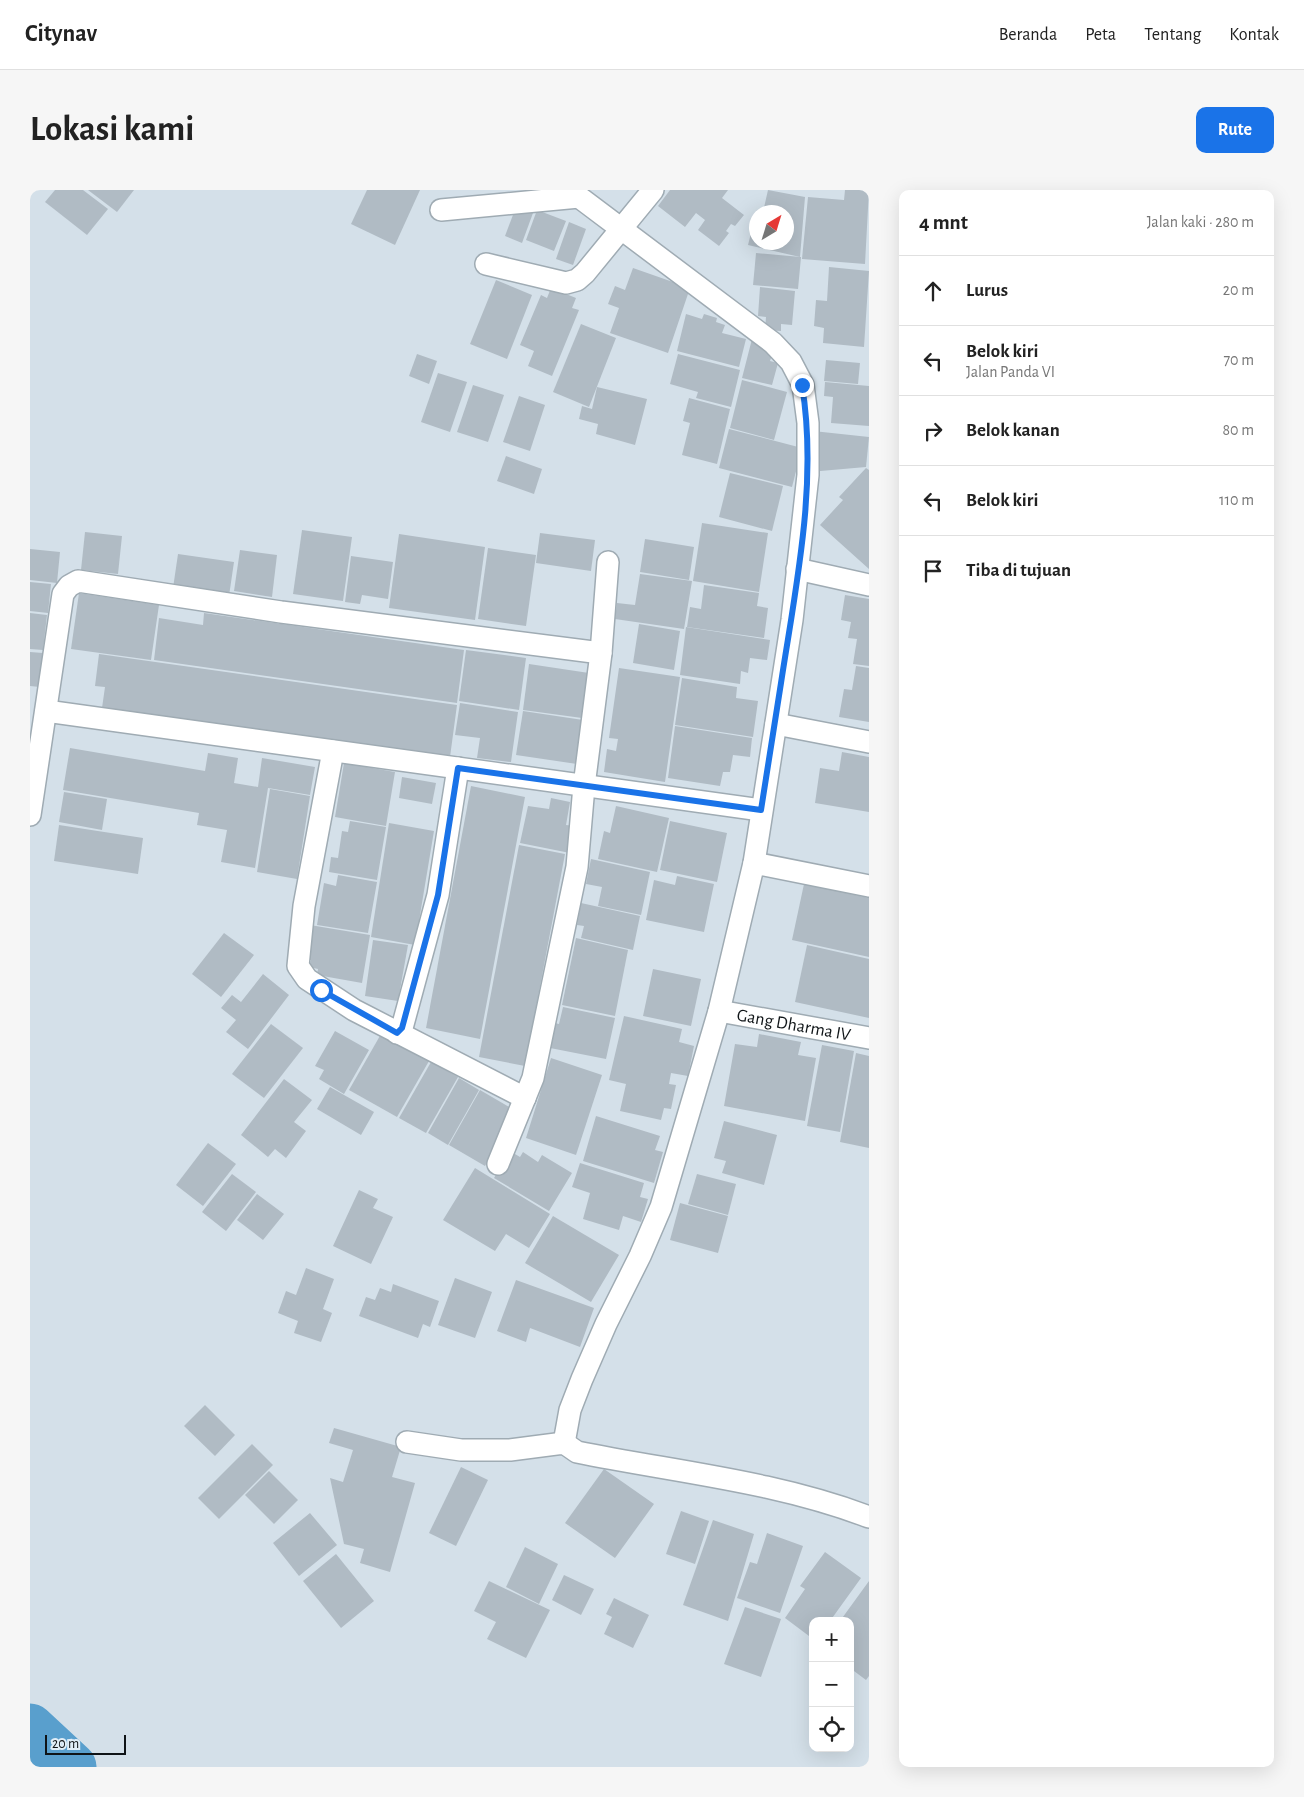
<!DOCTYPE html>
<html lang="id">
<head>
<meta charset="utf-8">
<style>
	:root { --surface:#fff; --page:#f6f6f6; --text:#222; --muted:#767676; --line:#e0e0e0; --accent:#1a73e8 }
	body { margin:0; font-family:"Alegreya Sans",sans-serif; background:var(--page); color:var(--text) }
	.controls { position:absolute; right:15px; bottom:15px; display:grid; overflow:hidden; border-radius:10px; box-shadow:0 5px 20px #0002 }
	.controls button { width:45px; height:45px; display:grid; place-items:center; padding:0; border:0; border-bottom:1px solid var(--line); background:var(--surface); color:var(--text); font:25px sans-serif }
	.compass { position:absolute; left:719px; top:15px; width:45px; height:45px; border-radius:50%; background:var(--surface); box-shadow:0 5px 20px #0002; rotate:38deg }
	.scale { position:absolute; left:15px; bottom:12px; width:81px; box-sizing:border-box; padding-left:5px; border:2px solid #0f1417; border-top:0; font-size:14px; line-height:18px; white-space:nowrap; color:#0f1417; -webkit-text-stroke:4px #e1eef7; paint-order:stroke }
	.stop { position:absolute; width:15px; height:15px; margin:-11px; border:4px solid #1a73e8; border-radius:50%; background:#fff }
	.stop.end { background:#1a73e8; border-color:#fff; box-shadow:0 1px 5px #0008 }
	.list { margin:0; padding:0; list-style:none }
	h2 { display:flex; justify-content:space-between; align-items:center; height:65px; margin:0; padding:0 20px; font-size:21px }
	h2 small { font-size:16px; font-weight:400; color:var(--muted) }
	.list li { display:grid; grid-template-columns:32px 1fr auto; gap:15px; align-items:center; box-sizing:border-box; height:70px; padding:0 20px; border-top:1px solid var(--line) }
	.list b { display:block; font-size:19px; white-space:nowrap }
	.list p { margin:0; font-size:16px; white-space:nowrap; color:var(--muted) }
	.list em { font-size:16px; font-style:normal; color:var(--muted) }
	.icon { flex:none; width:28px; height:28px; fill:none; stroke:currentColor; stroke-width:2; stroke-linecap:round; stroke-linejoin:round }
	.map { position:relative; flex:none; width:839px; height:1577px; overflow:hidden; border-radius:10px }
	header { display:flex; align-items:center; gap:30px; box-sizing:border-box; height:70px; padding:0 25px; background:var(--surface); border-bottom:1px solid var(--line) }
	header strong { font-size:24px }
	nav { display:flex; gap:28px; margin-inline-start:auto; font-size:18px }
	.intro { display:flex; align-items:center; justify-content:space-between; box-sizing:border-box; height:120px; padding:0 30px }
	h1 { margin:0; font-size:35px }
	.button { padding:12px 22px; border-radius:10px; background:var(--accent); color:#fff; font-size:18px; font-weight:700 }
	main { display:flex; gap:30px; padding:0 30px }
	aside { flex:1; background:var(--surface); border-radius:10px; box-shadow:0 5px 20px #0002 }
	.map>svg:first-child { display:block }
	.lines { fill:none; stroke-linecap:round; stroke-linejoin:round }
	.river { stroke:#599fcd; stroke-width:49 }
	.building { fill:#b0bbc4 }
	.minor-casing { stroke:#9fabb3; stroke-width:24 }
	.minor { stroke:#fff; stroke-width:21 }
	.route { stroke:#1a73e8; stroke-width:6 }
	.labels { text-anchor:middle; stroke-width:4; stroke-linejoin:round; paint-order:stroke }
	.street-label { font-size:18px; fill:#0f1417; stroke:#e1eef7 }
</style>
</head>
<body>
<header>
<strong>Citynav</strong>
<nav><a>Beranda</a><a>Peta</a><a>Tentang</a><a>Kontak</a></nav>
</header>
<div class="intro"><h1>Lokasi kami</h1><a class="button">Rute</a></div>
<main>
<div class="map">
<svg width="839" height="1577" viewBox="0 0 839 1577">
	<rect width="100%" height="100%" fill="#d4e0e9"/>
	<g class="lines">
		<!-- river -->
		<path class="river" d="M0,1538l42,39"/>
	</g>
	<!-- building -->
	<g class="building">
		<path d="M25,0h28l25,19 -21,26 -42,-33z"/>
		<path d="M58,0h46l-17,22z"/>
		<path d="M337,0h53l-25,55 -44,-21z"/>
		<path d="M640,0h58l-6,8 22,17 -9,11 -4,-2 -5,7 3,2 -10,13 -21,-16 7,-10 -9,-7 -11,14 -27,-21z"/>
		<path d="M738,0l37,7 -5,60 -52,-12 8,-32v29h30v-30h-30l1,-2 6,2z"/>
		<path d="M815,0h24l-4,74 -63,-5 6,-62 36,3z"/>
		<path d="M486,17l17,6 -11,30 -17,-7z"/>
		<path d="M507,20l29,11 -12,30 -28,-11z"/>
		<path d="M539,32l17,7 -13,36 -17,-6z"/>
		<path d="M726,63l45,4 -3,32 -45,-4z"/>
		<path d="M799,77l40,4 -5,76 -41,-4 1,-15 -10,-2 2,-26 11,1z"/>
		<path d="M603,78l57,20 -22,65 -58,-20 9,-25 -11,-4 7,-18 10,4z"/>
		<path d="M466,90l36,15 -25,64 -37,-15z"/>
		<path d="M730,97l35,4 -3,34 -11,-1v7l-16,-1 1,-13 -8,-1z"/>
		<path d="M521,98l25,10 -4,10 7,2 -27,66 -24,-10 6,-15 -14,-6 21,-50 6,3z"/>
		<path d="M656,124l16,5 2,-5 13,4 -1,4 9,3 -3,8 24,6 -7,28 -62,-16z"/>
		<path d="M551,134l35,14 -27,69 -36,-15z"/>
		<path d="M722,149l11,3 -1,7 11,3 -3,9 8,2 -6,22 -30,-7z"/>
		<path d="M387,164l20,7 -8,23 -20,-8z"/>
		<path d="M648,164l62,16 -9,37 -35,-9 2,-6 -28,-8z"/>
		<path d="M796,170l34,3 -2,21 -34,-3z"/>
		<path d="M408,183l29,9 -17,50 -29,-10z"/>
		<path d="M712,190l45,12 -13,48 -44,-12z"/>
		<path d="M795,192l44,4v40l-38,-3 2,-26 -9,-1z"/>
		<path d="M443,195l31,10 -16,47 -31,-10z"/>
		<path d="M567,197l50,12 -12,46 -39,-11 2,-10 -19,-5 3,-13 10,3z"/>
		<path d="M489,206l26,9 -15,46 -27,-9z"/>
		<path d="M659,208l41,11 -13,55 -35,-9 8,-32 -7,-2z"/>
		<path d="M699,239l73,19 -10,39 -73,-19z"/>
		<path d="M783,241l56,6 -3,30 -57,5z"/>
		<path d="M476,266l36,13 -8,25 -37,-13z"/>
		<path d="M836,278l3,2v99l-49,-44 23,-25 -4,-3z"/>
		<path d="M700,283l53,13 -11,45 -53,-14z"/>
		<path d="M672,333l66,10 -9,59 -66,-11z"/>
		<path d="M272,340l50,7 -9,64 -50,-7z"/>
		<path d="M55,342l37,4 -4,38 -37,-4z"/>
		<path d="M510,343l55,7 -4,31 -55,-8z"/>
		<path d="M369,344l86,13 -10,73 -86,-12z"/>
		<path d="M615,349l49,8 -5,33 -49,-8z"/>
		<path d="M458,358l48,7 -10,71 -48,-7z"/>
		<path d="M0,359l30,3 -3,31 -27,-3z"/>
		<path d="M210,360l37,5 -5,42 -38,-6z"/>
		<path d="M148,364l56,8 -5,34 -56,-8z"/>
		<path d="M321,366l42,6 -5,37 -26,-4 -2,9 -15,-2z"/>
		<path d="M610,384l52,7 -8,48 -69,-10 2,-16 18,2z"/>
		<path d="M0,392l21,2 -3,29 -18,-2z"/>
		<path d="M674,395l55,8 -2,13 11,2 -4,30 -77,-11 3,-20 11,2z"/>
		<path d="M49,403l80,12 -8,55 -80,-11z"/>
		<path d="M815,405l24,4v67l-16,-2 4,-25 -9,-1 3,-16 -10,-2z"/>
		<path d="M0,423l17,2 -4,35 -13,-1z"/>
		<path d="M174,423l260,37 -7,53 -303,-43 5,-42 44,7z"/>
		<path d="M609,434l41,7 -6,39 -41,-7z"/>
		<path d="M656,437l84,13 -3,20 -17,-2 -2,15 -7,-2 -1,13 -60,-9z"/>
		<path d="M436,460l60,8 -7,52 -60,-9z"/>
		<path d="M0,462l13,1 -3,34 -10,-1z"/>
		<path d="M69,464l358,51 -7,52 -348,-49 3,-21 -10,-1z"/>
		<path d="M499,474l60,9 -7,45 -59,-8z"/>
		<path d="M826,476l13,2v54l-30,-5 5,-28 8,1z"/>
		<path d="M589,478l61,9 -15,105 -61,-10 3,-23 9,2 2,-12 -9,-1z"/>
		<path d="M652,488l55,9 -1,11 22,3 -5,36 -78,-12z"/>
		<path d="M430,513l58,9 -7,50 -34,-4 3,-20 -25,-3z"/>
		<path d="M493,521l60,9 -6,44 -61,-9z"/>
		<path d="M645,536l77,12 -2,19 -17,-2 -3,17h-7l-3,14 -52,-8z"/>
		<path d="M40,558l135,23 3,-18 30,5 -4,25 24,4 4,-29 53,9 -5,28 -42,-7 -13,80 -34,-6 6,-32 -30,-5 2,-12 -136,-23z"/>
		<path d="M812,562l27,5v55l-54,-9 5,-35 19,3z"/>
		<path d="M314,573l51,9 -9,54 -51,-9z"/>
		<path d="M372,587l34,6 -4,21 -33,-6z"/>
		<path d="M441,596l54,11 -45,242 -54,-11z"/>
		<path d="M240,599l40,7 -13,83 -40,-7z"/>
		<path d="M34,602l43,7 -5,31 -43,-8z"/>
		<path d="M521,608l19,4 -4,23 9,1 -5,27 -50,-10 8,-37 21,3z"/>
		<path d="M586,616l53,12 -12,54 -59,-13 6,-28 6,2z"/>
		<path d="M320,631l36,6 -9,53 -48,-8 2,-15 7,1 4,-27 6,1z"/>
		<path d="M640,631l57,12 -10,49 -57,-12z"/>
		<path d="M359,633l45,8 -19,114 -44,-8z"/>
		<path d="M29,635l84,13 -5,36 -84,-13z"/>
		<path d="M489,655l46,9 -40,212 -46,-9z"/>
		<path d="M561,669l59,13 -9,43 -43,-9 4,-19 -16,-3z"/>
		<path d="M308,685l39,7 -9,51 -51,-8 7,-42 12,3z"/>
		<path d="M647,686l37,8 -10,48 -58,-12 8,-40 21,5z"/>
		<path d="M774,694l65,14v59l-77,-17z"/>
		<path d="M551,713l59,13 -7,34 -52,-12 3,-12 -7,-1z"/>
		<path d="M280,735l60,10 -8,48 -45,-8 1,-6 -9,-2 2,-7 -7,-1z"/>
		<path d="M194,743l30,22 -33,42 -29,-23z"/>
		<path d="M546,748l52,12 -13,66 -53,-11z"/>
		<path d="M343,750l35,5 -10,56 -33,-5z"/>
		<path d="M777,755l62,14v59l-74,-16z"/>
		<path d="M623,779l48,10 -10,47 -48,-10z"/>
		<path d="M233,784l26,21 -41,54 -22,-17 10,-12 -15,-12 11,-13 9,7z"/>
		<path d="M533,817l52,11 -9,41 -61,-12 5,-25 9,2z"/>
		<path d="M594,826l58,13 -3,13 15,4 -6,30 -17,-3 -2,11 7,1 -5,24 -7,-1 -3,12 -41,-9 6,-27 -17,-4z"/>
		<path d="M241,834l32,24 -39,50 -32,-24z"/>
		<path d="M305,841l34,19 -25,44 -25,-15 5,-9 -9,-4z"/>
		<path d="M351,844l48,27 -32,56 -48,-27z"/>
		<path d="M729,844l42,8 -3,13 18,3 -11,63 -81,-15 11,-62 22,3z"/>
		<path d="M792,855l32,6 -14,81 -33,-6z"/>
		<path d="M826,863l13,3v92l-29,-6z"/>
		<path d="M521,868l51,17 -26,80 -50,-17z"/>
		<path d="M401,872l27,15 -32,56 -27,-15z"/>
		<path d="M429,888l20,12 -31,55 -20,-12z"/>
		<path d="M254,889l28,21 -18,22 12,9 -20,27 -11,-9 -7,8 -27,-22z"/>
		<path d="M300,897l44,25 -13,23 -44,-26z"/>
		<path d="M450,900l36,21 -31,55 -36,-21z"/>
		<path d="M566,926l64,20 -5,14 8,2 -9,31 -71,-22z"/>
		<path d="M694,931l53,14 -13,50 -42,-12 4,-12 -12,-3z"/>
		<path d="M178,953l28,21 -33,42 -27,-21z"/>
		<path d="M480,961l10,6 3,-5 15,10 4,-7 30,18 -23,38 -55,-33z"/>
		<path d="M550,973l64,20 -4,14 8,2 -7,23 -18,-6 -4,14 -36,-11 7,-26 -18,-6z"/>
		<path d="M445,978l75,46 -21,34 -23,-14 -11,17 -52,-31z"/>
		<path d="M202,984l24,18 -30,39 -24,-19z"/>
		<path d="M667,984l39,10 -8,31 -40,-11z"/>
		<path d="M329,1000l19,9 -5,9 20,9 -22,47 -38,-18z"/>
		<path d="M227,1004l27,20 -21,26 -26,-20z"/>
		<path d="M650,1013l48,13 -10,37 -48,-13z"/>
		<path d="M523,1026l66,39 -28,47 -66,-39z"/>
		<path d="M276,1078l28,11 -11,30 9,4 -11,29 -27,-9 4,-12 -20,-8 8,-22 10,4z"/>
		<path d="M425,1088l37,14 -17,46 -37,-13z"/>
		<path d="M486,1090l78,28 -14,39 -50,-19 -4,14 -29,-11z"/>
		<path d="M363,1094l46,17 -9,26 -7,-3 -5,14 -59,-22 7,-19 9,3 5,-12 11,4z"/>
		<path d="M175,1215l30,30 -20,21 -31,-30z"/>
		<path d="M304,1238l67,19 -9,30 23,6 -25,89 -30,-9 4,-14 -20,-5 -14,-66 13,4 10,-32 -24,-7z"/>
		<path d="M222,1254l21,21 -54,54 -21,-21z"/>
		<path d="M431,1277l27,13 -32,66 -27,-13z"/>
		<path d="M574,1279l50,35 -39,54 -50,-35z"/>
		<path d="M239,1281l29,29 -24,24 -29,-29z"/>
		<path d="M651,1321l28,10 -14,43 -29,-10z"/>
		<path d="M280,1323l27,32 -38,31 -26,-33z"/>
		<path d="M683,1330l41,14 -26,87 -45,-16z"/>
		<path d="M737,1343l36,13 -23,67 -43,-15 13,-36 7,2z"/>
		<path d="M495,1357l33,17 -19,40 -33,-17z"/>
		<path d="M795,1362l36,26 -31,43h-17v18l-28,-21 20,-29 -5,-3z"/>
		<path d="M306,1364l38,47 -33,27 -38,-47z"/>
		<path d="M534,1385l30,14 -13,26 -29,-15z"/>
		<path d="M459,1391l61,29 -24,48 -39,-19 9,-17 -22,-11z"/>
		<path d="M839,1391v95l-3,4 -16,-12v-47h-10z"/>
		<path d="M584,1408l35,17 -16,33 -29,-14 8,-17 -6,-3z"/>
		<path d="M715,1417l36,12 -20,58 -37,-13z"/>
	</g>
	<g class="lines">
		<!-- minor casing -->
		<g class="minor-casing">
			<g id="minor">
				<path d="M411,20l138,-13"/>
				<path d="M456,74l80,19 11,-3 8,-7 68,-83"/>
				<path d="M767,379l72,16"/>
				<path d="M16,521l715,99"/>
				<path d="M746,534l93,18"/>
				<path d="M303,561l-29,155 -6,60 9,13 47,31 171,88"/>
				<path d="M0,625l33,-221 6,-8 9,-5 203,31 320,41"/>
				<path d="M724,673l115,23"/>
				<path id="s1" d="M689,821l150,27"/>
				<path d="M367,843l5,-5 36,-133 20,-127"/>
				<path d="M468,974l35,-86 44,-211 7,-81 17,-133 7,-91"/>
				<path d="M377,1252l54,8h49l54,-7 13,9c98,20 197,29 292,65"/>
				<path d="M534,1253l6,-33 12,-31 24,-55 34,-68 21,-49 58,-196 35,-148 38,-243 16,-145v-52l-5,-38 -12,-23 -18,-19 -194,-146 -3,-7"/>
			</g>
		</g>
		<!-- minor -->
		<use href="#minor" class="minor"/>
	</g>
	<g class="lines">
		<!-- route -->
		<path class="route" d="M291,800l76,43 5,-5 36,-133 20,-127 303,42c7,-42 13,-85 20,-127 15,-98 37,-200 21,-298"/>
	</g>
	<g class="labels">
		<!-- street labels -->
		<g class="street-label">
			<text dy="6" stroke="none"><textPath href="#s1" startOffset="76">Gang Dharma IV</textPath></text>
		</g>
	</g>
</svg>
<div class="controls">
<button>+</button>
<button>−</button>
<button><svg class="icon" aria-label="locate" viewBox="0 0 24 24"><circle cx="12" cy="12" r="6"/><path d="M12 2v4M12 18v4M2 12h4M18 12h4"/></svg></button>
</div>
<svg class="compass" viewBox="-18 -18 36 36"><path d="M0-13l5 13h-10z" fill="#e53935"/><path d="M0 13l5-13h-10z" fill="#767676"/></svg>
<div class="scale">20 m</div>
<div class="stop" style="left:291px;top:800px"></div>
<div class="stop end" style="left:772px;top:195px"></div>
</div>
<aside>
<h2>4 mnt<small>Jalan kaki · 280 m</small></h2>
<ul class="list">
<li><svg class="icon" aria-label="ahead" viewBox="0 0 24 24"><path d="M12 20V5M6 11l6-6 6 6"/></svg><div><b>Lurus</b></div><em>20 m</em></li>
<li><svg class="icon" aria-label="left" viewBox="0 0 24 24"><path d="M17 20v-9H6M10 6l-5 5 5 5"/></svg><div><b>Belok kiri</b><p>Jalan Panda VI</p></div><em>70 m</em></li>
<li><svg class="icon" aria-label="right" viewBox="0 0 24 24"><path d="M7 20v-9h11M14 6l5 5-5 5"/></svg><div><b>Belok kanan</b></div><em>80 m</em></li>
<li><svg class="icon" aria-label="left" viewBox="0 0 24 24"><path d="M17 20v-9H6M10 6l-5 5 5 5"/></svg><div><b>Belok kiri</b></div><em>110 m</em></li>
<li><svg class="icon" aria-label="arrive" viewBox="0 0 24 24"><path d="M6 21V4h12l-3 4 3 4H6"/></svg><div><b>Tiba di tujuan</b></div></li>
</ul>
</aside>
</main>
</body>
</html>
